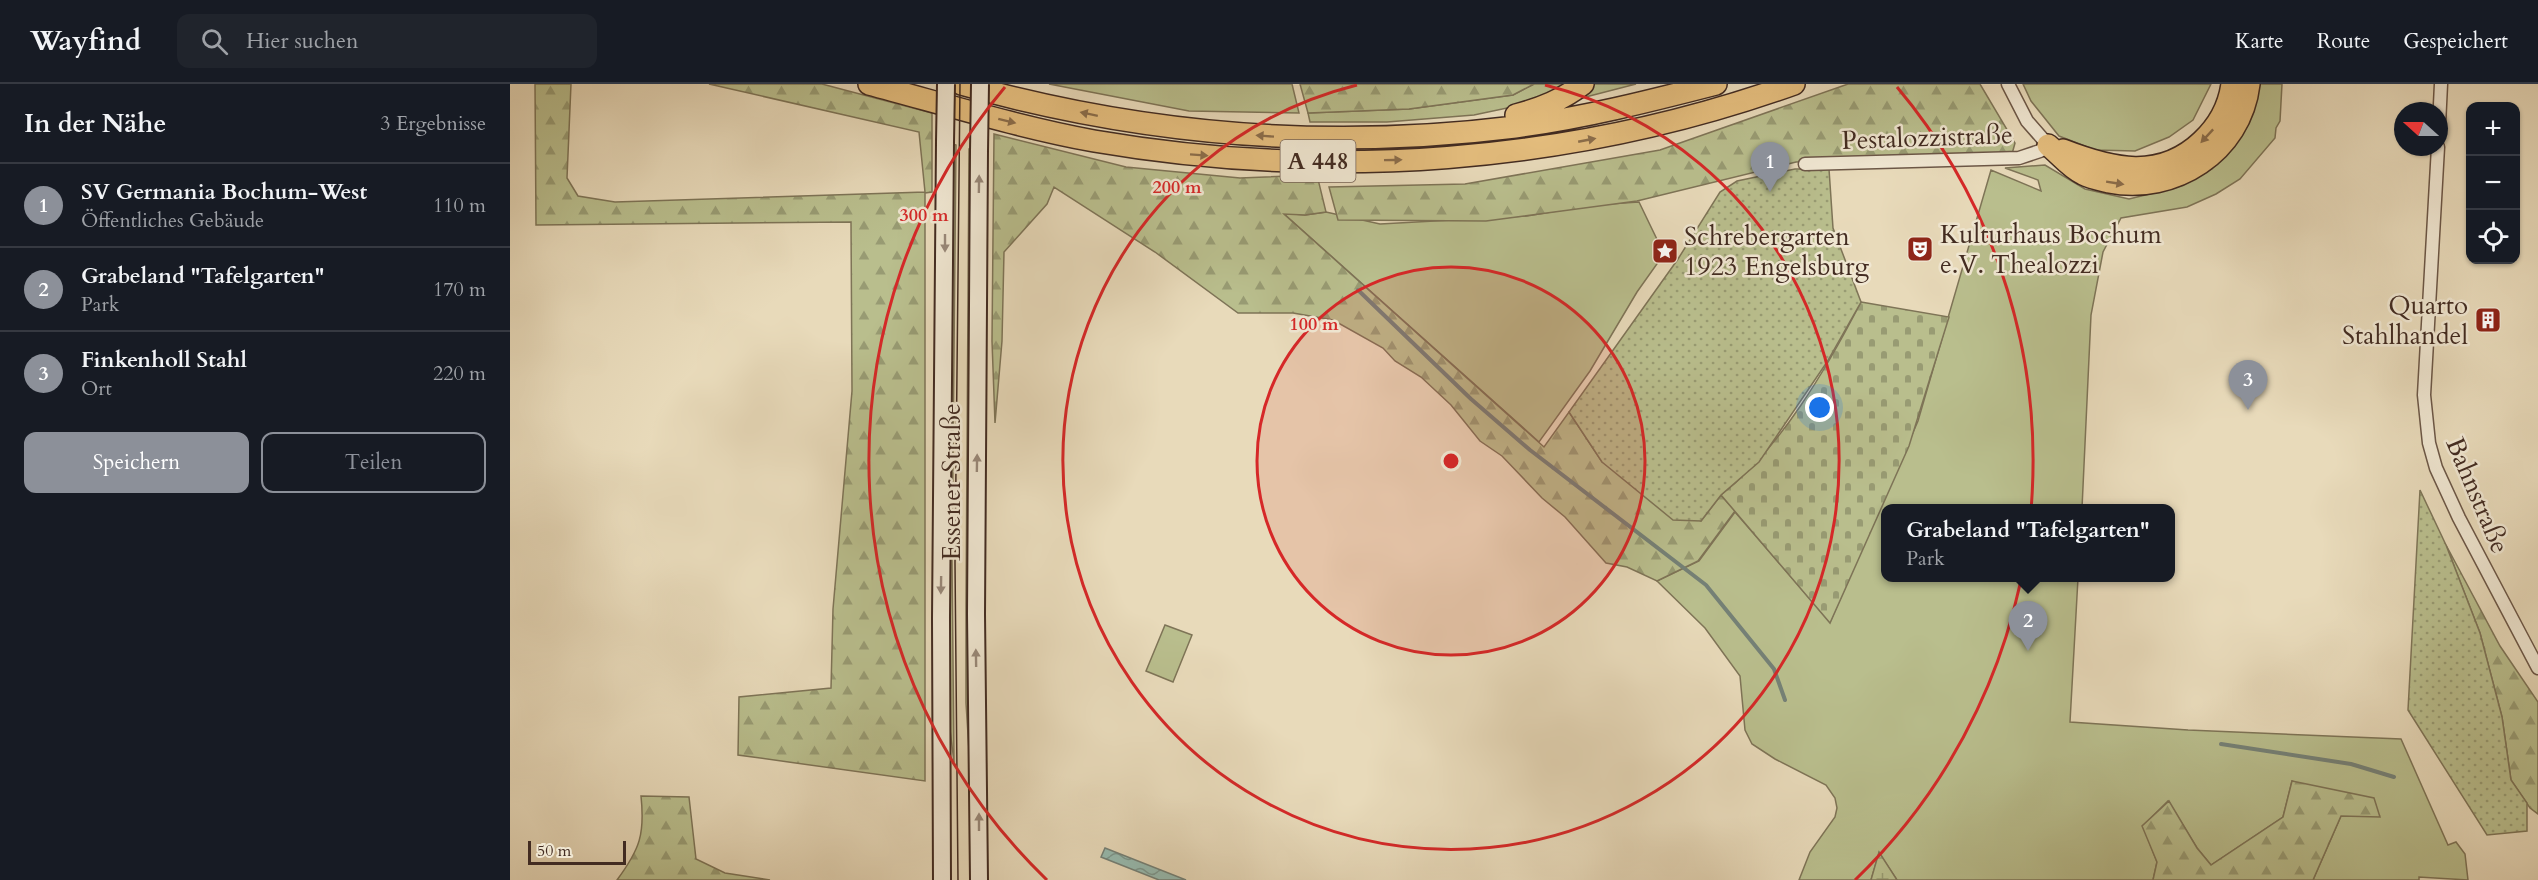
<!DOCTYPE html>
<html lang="de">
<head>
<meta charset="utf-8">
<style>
	body { margin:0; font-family:Cardo,serif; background:#20242c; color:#f1f3f6 }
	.controls { position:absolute; right:18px; top:18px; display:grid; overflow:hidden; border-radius:12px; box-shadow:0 2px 4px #0004 }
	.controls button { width:54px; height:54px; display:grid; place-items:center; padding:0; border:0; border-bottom:2px solid #363941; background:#171b24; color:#f1f3f6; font:30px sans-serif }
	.compass { position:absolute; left:1884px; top:18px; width:54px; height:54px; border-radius:50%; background:#171b24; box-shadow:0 2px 4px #0004; rotate:291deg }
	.scale { position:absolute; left:18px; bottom:15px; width:98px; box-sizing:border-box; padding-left:6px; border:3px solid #422b21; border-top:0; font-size:16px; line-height:21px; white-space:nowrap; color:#422b21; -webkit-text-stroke:4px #f0e7d2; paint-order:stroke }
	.you { position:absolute; left:1310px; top:324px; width:21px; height:21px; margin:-15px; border:4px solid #fff; border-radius:50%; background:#1a73e8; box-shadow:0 0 0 9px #1a73e833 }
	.badge { display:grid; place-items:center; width:39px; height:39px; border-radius:50%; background:#8c9099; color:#fff; font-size:20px; font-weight:700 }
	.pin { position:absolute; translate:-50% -50px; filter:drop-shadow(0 2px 3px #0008) }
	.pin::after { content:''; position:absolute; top:32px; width:21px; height:18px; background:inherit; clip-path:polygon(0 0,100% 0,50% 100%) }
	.popup { position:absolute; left:1371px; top:420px; width:294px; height:78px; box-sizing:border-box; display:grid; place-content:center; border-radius:12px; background:#171b24; filter:drop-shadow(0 2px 4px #0005); font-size:20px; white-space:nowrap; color:#9ea1a6 }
	.popup b { font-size:22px; color:#f1f3f6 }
	.popup::after { content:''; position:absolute; left:50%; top:100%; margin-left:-12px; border:12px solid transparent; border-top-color:#171b24 }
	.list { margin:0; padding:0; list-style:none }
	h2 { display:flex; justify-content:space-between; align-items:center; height:78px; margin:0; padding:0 24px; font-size:26px }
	h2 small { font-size:20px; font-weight:400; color:#9ea1a6 }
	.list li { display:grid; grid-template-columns:39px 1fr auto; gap:18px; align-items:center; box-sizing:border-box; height:84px; padding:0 24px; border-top:2px solid #363941 }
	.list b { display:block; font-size:22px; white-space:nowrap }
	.list p { margin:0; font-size:20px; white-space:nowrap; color:#9ea1a6 }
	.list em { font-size:20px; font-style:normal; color:#9ea1a6 }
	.actions { display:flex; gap:12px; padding:18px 24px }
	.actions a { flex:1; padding:14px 0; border:2px solid #8c9099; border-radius:12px; text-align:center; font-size:21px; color:#8c9099 }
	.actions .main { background:#8c9099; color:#fff }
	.icon { flex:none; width:33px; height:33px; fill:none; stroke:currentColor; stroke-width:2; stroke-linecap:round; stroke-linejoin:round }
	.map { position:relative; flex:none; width:2028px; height:796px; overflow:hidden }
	header { display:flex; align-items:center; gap:36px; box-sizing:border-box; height:84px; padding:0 30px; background:#171b24; border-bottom:2px solid #363941 }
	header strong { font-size:28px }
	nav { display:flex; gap:33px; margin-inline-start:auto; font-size:21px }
	.search { width:420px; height:54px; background:#20242c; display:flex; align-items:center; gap:15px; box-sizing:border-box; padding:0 21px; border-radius:12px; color:#9ea1a6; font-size:22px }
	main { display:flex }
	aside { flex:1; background:#171b24 }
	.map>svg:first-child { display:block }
	.green { fill:#b9be8d; stroke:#7e7457; stroke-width:1.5 }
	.forest { fill:url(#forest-firs); stroke:#7e7457; stroke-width:1.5 }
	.wetland { fill:url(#wetland-marsh); stroke:#7e7457; stroke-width:1.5 }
	.cemetery { fill:url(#cemetery-stones); stroke:#7e7457; stroke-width:1.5 }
	.park { fill:url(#park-dots); stroke:#7e7457; stroke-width:1.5 }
	.water { fill:url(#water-waves); stroke:#758177; stroke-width:1.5 }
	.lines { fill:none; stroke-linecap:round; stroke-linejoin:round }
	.stream { stroke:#758177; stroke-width:4 }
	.street-casing { stroke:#6c5747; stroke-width:15 }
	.secondary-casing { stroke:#422b21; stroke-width:20 }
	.highway-casing { stroke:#422b21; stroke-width:24 }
	.street { stroke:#f0e7d2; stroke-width:12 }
	.secondary { stroke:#f0e7d2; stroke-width:16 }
	.highway { stroke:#e4bd7d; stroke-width:21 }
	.tram { stroke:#422b21; stroke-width:1.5 }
	.secondary-bridge-casing { stroke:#422b21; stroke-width:20; stroke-linecap:butt }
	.secondary-bridge { stroke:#f0e7d2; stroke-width:16 }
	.oneway { fill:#8b6d4a }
	.oneway2 { fill:#99897a }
	.ring { fill:none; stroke:#d62828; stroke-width:3 }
	.labels { text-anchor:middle; stroke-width:5; stroke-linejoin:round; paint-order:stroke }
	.shield { fill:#f0e7d2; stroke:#766356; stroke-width:1.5 }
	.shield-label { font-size:24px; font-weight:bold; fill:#422b21 }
	.street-label { font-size:26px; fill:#422b21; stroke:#f0e7d2 }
	.poi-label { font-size:26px; fill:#422b21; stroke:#f0e7d2; text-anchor:start }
	.centre { fill:#d62828; stroke:#f0e7d2; stroke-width:3 }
	.ring-label { font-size:18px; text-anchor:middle; font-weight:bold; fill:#d62828; stroke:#f0e7d2; stroke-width:5; stroke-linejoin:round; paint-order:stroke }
</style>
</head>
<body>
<header>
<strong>Wayfind</strong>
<div class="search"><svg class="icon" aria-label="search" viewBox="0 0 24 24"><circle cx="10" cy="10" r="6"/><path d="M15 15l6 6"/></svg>Hier suchen</div>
<nav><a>Karte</a><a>Route</a><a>Gespeichert</a></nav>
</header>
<main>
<aside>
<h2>In der Nähe<small>3 Ergebnisse</small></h2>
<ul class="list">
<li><span class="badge">1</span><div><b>SV Germania Bochum-West</b><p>Öffentliches Gebäude</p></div><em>110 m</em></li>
<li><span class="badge">2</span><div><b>Grabeland &quot;Tafelgarten&quot;</b><p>Park</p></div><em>170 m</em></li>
<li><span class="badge">3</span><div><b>Finkenholl Stahl</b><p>Ort</p></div><em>220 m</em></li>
</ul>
<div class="actions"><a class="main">Speichern</a><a>Teilen</a></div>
</aside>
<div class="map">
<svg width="2028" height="796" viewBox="0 0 2028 796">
	<defs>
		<pattern id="forest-firs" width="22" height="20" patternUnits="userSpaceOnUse" patternTransform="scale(1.5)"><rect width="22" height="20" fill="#b9be8d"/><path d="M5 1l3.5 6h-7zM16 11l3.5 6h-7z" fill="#989b73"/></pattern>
		<pattern id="wetland-marsh" width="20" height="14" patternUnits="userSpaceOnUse" patternTransform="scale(1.5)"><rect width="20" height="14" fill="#b9be8d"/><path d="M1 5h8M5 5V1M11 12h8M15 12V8" fill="none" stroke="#989b73"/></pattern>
		<pattern id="cemetery-stones" width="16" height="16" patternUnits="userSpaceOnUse" patternTransform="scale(1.5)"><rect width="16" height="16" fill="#b9be8d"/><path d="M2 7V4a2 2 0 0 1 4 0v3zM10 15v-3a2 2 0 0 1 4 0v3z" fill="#989b73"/></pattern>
		<pattern id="park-dots" width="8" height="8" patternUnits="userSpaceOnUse" patternTransform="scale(1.5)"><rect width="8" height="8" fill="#b9be8d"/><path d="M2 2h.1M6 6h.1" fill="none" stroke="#989b73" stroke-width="1.8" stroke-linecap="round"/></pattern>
		<pattern id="water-waves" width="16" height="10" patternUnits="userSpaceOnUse" patternTransform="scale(1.5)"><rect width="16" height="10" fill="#97bbb0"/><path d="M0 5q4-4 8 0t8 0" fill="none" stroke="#7d988f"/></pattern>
	</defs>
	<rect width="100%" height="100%" fill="#e8daba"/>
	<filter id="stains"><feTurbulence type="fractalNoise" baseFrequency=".00333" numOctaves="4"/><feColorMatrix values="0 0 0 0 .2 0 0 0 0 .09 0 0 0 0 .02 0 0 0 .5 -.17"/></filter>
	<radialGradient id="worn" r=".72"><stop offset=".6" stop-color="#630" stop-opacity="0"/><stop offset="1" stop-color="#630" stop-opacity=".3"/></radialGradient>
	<!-- green -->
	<path class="green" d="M539 0H782L789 29 679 27Z
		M1024 0H1060L1021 19 964 31 877 38H800L798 29 899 25 1003 11Z
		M1084 0H1126L1064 16Z
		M1513 0H1701L1683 36 1659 53 1625 67 1585 66 1549 52 1521 17Z
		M1750 0H1772L1770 37 1766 44 1765 54 1730 95 1706 110 1677 123 1611 134 1593 168 1581 231 1572 424H1376V494H1568L1560 638 1678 646 1891 655 1938 761 1946 758 1955 770 1958 796 1909 793V796H1803L1831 732H1870L1782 697 1773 733 1701 781 1687 764 1658 717 1633 742 1647 778 1643 796H1387L1369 769 1361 796H1289L1300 768 1325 733 1327 724 1325 714 1316 701 1265 675 1242 660 1235 646 1230 592 1195 544 1147 497 1189 477 1225 428 1320 538 1408 337 1481 86 1531 107 1528 96 1495 84 1535 81 1575 105 1619 115 1656 106 1702 85 1738 40Z
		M443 60 446 61 442 476 444 678 438 629Z
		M459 65H462V675L459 666 456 619V521Z
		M1129 118 1154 170 1127 208 1080 287 1029 358 773 129 795 131 816 128 870 140 1017 132 1083 121Z
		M655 541 682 551 663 598 636 587Z"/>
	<!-- forest -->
	<path class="forest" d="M25 0H61L57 94 68 112 105 118 415 108 409 48 199 0H312L422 29V108L415 109V697L228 671 229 613 321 604 323 525 342 307 341 138 26 141Z
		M790 0H1024L1003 11 899 25 798 29Z
		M1338 0H1470L1505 59 1502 70 1286 78 1127 117 976 137 828 136 819 103 955 100 1150 66Z
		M484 50 616 83 730 94 807 91 816 128 795 131 774 130 1034 363 1059 328 1092 378 1191 437 1211 411 1225 427 1188 477 1147 497 1117 483 1096 479 1055 433 1032 414 992 372 970 357 941 321 911 293 885 277 873 264 823 236 783 229H728L645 168 544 103 537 120 494 168 492 257 485 339 482 257Z
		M1936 461 1990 562 2028 618V730L2020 724 2001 696 1992 633 1970 549Z
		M1782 697 1864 714 1870 733 1831 732 1803 796H1643L1647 778 1632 742 1659 717 1687 764 1701 781 1773 733Z
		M131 712 179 713 186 775 215 789 260 796H107C130 765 135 750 131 712Z"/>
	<!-- wetland -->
	<path class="wetland" d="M1369 768 1387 796H1361Z"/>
	<!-- cemetery -->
	<path class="cemetery" d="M1351 218 1439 233 1399 362 1320 539 1211 411C1270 365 1317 284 1351 218Z"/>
	<!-- park -->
	<path class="park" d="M1285 85H1319L1323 144 1351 218 1317 278 1249 378 1211 411 1191 437 1163 436 1092 378 1059 328 1168 175 1210 108 1227 97Z
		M1910 406 1936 461 1970 549 1992 633 2001 696 2017 719V747L1977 751 1898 626Z"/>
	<!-- water -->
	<path class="water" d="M595 764 676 796H649L591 773Z"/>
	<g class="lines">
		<!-- stream -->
		<path class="stream" d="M848 206 961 315 1020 366 1196 501 1264 585 1275 616
			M1711 660 1841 680 1884 693"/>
		<defs>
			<path id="street" d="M1929 41 1931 0
				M1928 63 1914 311 1919 359 1926 384 1949 434 2028 584
				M1295 80 1509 74 1530 67 1538 61 1517 37 1498 0"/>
			<path id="secondary" d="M432 796 431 534 435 58
				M469 796 466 530 469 67"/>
			<path id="highway" d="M359 0C434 20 508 43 584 57 817 97 1061 80 1284 0
				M451 0C632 51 819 66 1005 43 1073 34 1140 17 1206 0
				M1006 31C1032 24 1052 16 1073 0
				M1538 61C1549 70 1560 84 1573 90 1581 94 1591 96 1599 98 1664 111 1731 68 1739 0
				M1553 66C1602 85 1650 97 1692 57 1708 42 1719 22 1722 0"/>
		</defs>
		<!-- street casing -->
		<use href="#street" class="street-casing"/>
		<!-- secondary casing -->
		<use href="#secondary" class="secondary-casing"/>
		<!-- highway casing -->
		<use href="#highway" class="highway-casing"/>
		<!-- street -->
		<use href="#street" class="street"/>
		<!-- secondary -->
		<use href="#secondary" class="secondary"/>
		<!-- highway -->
		<use href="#highway" class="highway"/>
		<!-- tram -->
		<path class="tram" d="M448 796 445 479 450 0"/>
		<defs>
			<path id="secondary-bridge" d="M435 58 436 0
				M469 67 470 0"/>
		</defs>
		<!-- secondary-bridge casing -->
		<use href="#secondary-bridge" class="secondary-bridge-casing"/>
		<!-- secondary-bridge -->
		<use href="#secondary-bridge" class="secondary-bridge"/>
	</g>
	<!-- one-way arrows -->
	<defs><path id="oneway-solid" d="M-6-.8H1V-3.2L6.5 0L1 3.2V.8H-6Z" transform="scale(1.5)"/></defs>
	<g class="oneway">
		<use href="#oneway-solid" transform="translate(579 30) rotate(-168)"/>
		<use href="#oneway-solid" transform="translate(497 37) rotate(14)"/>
		<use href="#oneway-solid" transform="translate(755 52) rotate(-176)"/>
		<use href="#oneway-solid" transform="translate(1697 52) rotate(133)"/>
		<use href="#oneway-solid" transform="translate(1077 56) rotate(-11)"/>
		<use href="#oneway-solid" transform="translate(689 71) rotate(4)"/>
		<use href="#oneway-solid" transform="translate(883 76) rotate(-1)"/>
		<use href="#oneway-solid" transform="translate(1605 99) rotate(9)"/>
	</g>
	<g class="oneway2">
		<use href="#oneway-solid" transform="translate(469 100) rotate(-89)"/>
		<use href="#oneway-solid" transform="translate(435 159) rotate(90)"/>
		<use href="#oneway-solid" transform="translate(467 379) rotate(-89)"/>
		<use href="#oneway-solid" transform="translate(431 501) rotate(91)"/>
		<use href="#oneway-solid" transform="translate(466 574) rotate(-91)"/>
		<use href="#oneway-solid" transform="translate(469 738) rotate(-90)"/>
	</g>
	<!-- distance rings -->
	<circle cx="941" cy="377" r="194" fill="#d62828" fill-opacity=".12"/>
	<g class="ring">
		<circle cx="941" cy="377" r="194"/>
		<path d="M1035 1A388 388 0 1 1 847 1"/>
		<path d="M537 796A582 582 0 0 1 495 3M1387 3A582 582 0 0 1 1345 796"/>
	</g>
	<!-- icons -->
	<defs>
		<symbol id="theatre-square" viewBox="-11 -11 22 22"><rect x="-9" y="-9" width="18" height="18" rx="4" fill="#8f2418" stroke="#f0e7d2"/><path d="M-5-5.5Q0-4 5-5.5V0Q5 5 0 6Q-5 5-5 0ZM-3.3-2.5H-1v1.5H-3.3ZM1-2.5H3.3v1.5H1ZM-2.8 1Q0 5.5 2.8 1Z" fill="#fff"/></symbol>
		<symbol id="sight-square" viewBox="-11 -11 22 22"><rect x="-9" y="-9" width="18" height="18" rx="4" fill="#8f2418" stroke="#f0e7d2"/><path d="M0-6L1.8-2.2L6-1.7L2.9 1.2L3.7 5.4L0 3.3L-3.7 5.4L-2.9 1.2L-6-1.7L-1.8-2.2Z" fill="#fff"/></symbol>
		<symbol id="building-square" viewBox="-11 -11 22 22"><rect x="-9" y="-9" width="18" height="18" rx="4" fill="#8f2418" stroke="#f0e7d2"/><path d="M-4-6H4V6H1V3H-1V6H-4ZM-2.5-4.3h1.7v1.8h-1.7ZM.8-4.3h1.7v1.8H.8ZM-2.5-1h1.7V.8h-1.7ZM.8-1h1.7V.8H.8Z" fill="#fff"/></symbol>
	</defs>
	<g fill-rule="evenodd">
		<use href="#theatre-square" x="1395" y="150" width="30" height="30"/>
		<use href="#sight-square" x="1140" y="152" width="30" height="30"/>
		<use href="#building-square" x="1963" y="221" width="30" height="30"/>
	</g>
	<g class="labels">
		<!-- shield labels -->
		<rect class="shield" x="770.5" y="56" width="75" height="42" rx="4.5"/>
		<g class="shield-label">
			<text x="808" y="85">A 448</text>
		</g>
		<!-- street labels -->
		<g class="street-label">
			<text transform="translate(1417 53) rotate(-2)" y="9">Pestalozzistraße</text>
			<text transform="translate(441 398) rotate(-90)" y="9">Essener Straße</text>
			<text transform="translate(1968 411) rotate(67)" y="9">Bahnstraße</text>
		</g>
		<!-- poi labels -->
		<g class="poi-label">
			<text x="1430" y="159">Kulturhaus Bochum<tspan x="1430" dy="30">e.V. Thealozzi</tspan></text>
			<text x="1174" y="161">Schrebergarten<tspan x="1174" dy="30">1923 Engelsburg</tspan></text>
			<text x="1958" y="230" text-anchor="end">Quarto<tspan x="1958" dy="30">Stahlhandel</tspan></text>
		</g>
	</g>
	<circle cx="941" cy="377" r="9" class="centre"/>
	<g class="ring-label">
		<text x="667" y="109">200 m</text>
		<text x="414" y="137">300 m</text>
		<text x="804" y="246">100 m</text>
	</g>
	<rect width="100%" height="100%" filter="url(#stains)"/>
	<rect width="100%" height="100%" fill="url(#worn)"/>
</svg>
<div class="controls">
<button>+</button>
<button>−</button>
<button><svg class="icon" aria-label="locate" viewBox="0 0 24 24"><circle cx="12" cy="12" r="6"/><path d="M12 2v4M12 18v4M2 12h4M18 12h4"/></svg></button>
</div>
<svg class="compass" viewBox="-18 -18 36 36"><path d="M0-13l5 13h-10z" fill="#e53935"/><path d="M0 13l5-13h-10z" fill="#9ea1a6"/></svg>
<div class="scale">50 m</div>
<div class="you"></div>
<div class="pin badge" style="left:1260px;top:108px">1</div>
<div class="pin badge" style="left:1518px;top:567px">2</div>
<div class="popup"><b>Grabeland &quot;Tafelgarten&quot;</b>Park</div>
<div class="pin badge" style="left:1738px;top:326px">3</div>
</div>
</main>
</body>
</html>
